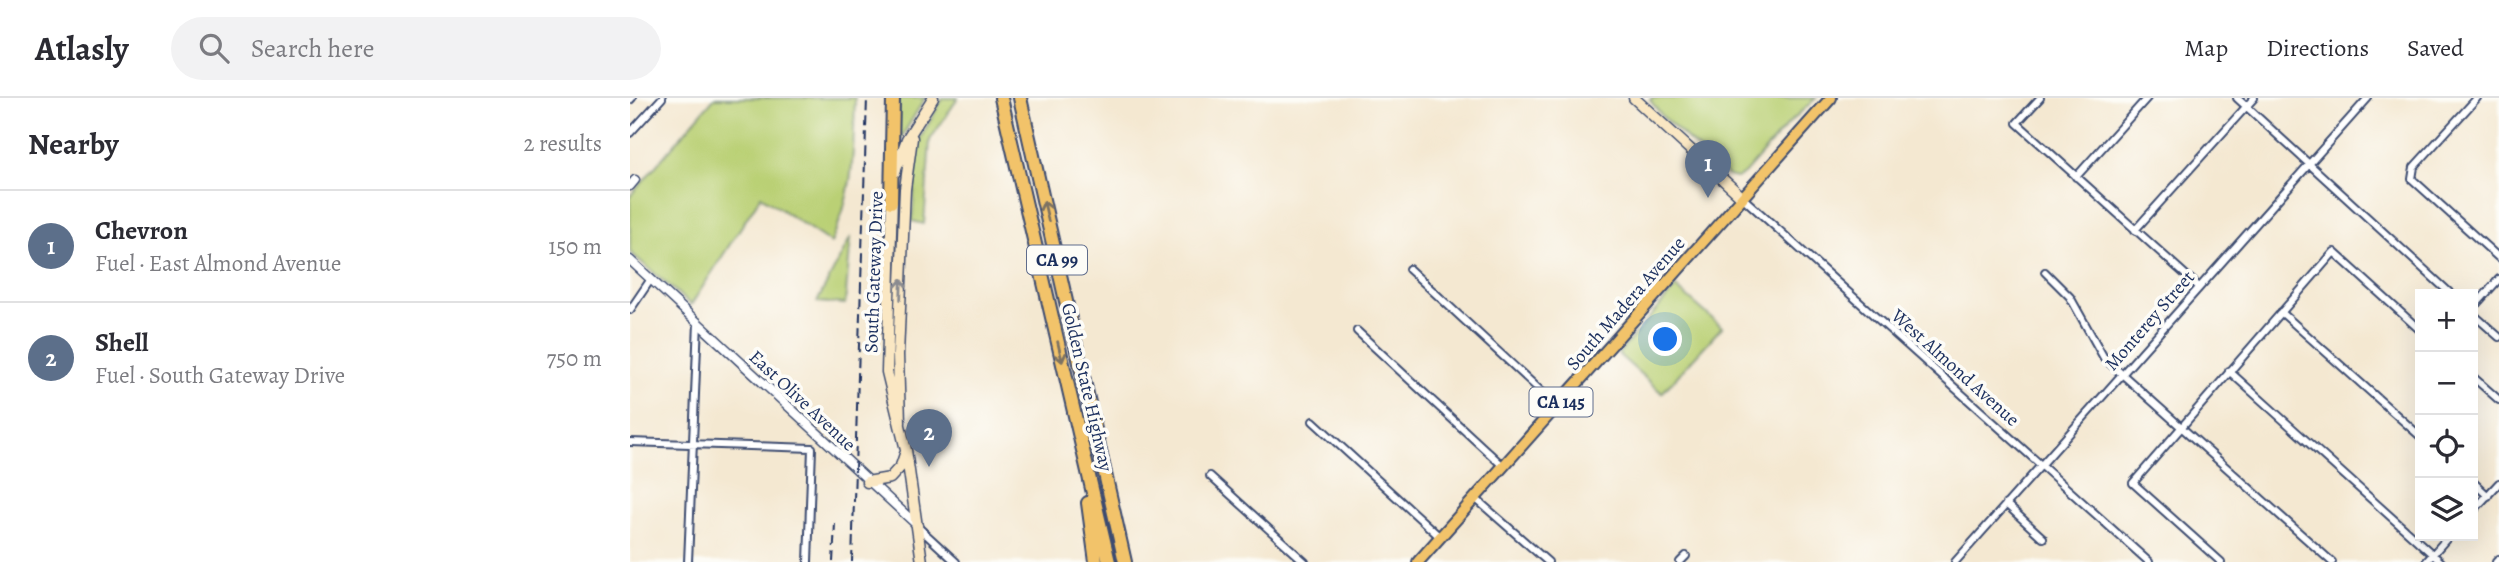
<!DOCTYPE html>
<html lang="en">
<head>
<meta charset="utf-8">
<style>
	body { margin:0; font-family:Alegreya,serif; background:#f2f2f3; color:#2b2b33 }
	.controls { position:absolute; right:21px; bottom:21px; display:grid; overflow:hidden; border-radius:0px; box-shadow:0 7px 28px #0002 }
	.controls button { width:63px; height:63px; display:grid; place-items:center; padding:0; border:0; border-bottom:2px solid #e1e1e2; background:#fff; color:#2b2b33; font:35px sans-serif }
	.you { position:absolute; left:1036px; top:242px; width:24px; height:24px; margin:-18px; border:5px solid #fff; border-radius:50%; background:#1a73e8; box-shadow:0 0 0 10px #1a73e833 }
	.badge { display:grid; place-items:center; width:46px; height:46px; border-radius:50%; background:#7c3aed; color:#fff; font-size:23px; font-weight:700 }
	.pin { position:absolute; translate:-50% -58px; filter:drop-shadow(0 2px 4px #0008) }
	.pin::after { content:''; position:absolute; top:37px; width:24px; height:21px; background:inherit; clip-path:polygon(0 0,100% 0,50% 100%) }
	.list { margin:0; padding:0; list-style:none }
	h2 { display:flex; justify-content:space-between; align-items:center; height:91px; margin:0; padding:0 28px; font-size:30px }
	h2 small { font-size:23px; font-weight:400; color:#7c7c81 }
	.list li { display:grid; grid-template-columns:46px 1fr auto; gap:21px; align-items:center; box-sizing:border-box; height:112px; padding:0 28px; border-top:2px solid #e1e1e2 }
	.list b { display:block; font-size:26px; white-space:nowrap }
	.list p { margin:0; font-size:23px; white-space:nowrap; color:#7c7c81 }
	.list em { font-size:23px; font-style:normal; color:#7c7c81 }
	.icon { flex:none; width:38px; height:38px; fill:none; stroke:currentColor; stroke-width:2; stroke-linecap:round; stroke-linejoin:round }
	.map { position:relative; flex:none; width:1869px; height:464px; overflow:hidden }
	header { display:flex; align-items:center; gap:42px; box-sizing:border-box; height:98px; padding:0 35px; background:#fff; border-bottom:2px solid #e1e1e2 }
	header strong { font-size:33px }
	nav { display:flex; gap:38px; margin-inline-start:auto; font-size:24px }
	.search { width:490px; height:63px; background:#f2f2f3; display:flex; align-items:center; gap:18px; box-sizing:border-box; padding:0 24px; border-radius:38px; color:#7c7c81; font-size:26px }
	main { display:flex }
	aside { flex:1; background:#fff }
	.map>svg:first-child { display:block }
	.green { fill:#bad074; stroke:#6a8069; stroke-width:2 }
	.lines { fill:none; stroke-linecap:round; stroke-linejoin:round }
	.minor-casing { stroke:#3c4b6f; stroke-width:10 }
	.tertiary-casing { stroke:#3c4b6f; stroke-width:11 }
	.secondary-casing { stroke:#3c4b6f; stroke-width:13 }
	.primary-casing { stroke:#3c4b6f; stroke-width:14 }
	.motorway-casing { stroke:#3c4b6f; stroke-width:16 }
	.minor { stroke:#fff; stroke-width:6 }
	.tertiary { stroke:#fff; stroke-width:8 }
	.secondary { stroke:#fae7c3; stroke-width:10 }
	.primary { stroke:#f2c36a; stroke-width:10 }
	.motorway { stroke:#f2c36a; stroke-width:12 }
	.rail { stroke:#1b2f5e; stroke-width:2; stroke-dasharray:10 5; stroke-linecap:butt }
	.oneway { stroke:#7c7263 }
	.oneway2 { stroke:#8a8b90 }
	.labels { text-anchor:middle; stroke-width:7; stroke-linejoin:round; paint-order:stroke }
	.shield { fill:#fdfcf7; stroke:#5f6c8c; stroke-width:2 }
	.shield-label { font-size:18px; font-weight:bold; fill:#1b2f5e }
	.street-label { font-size:19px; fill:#1b2f5e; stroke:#fdfcf7 }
</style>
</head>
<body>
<header>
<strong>Atlasly</strong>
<div class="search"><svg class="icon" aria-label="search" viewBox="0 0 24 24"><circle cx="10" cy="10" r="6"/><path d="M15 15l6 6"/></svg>Search here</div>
<nav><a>Map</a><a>Directions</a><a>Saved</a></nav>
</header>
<main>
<aside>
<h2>Nearby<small>2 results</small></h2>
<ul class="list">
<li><span class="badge" style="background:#5c6f8a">1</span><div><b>Chevron</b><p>Fuel · East Almond Avenue</p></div><em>150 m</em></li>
<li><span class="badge" style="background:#5c6f8a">2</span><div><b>Shell</b><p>Fuel · South Gateway Drive</p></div><em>750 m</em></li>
</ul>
</aside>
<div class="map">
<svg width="1869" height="464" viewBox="0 0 1869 464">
	<rect width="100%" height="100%" fill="#fdfcf7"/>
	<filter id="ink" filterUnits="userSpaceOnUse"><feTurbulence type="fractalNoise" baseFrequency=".0143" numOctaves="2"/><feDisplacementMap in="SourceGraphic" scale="14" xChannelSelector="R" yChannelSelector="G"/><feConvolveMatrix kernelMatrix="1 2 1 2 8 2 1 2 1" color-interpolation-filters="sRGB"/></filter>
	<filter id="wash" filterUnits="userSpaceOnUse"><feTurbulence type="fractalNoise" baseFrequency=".00686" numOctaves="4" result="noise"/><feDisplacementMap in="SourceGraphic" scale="28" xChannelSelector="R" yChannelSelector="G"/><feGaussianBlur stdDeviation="1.57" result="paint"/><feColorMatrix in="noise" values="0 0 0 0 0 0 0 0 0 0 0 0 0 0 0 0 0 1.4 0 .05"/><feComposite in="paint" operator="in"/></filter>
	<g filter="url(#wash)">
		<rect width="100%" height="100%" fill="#f4e8d1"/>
		<!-- green -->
		<path class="green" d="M84 0H225C223 58 225 91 201 145L131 98 61 207 0 154V98Z
			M269 0H295L271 40H267Z
			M313 0H328L300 42 294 126 282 123 288 44Z
			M1022 0H1186L1160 24 1114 76 1107 80 1098 78 1033 19 1020 2Z
			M221 139 215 206 187 204Z
			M1046 189 1092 229 1032 295 988 256Z"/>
	</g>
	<g filter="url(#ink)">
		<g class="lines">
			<defs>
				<path id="minor" d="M1410 0 1387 25 1568 188
					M1607 0 1821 196
					M1847 0 1784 69 1782 81 1869 160
					M0 2 2 0
					M0 35 32 0
					M1446 79 1517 0
					M1112 99 1519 464
					M1505 132 1624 0
					M779 171 927 308
					M1415 174 1440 199 1474 260 1702 464
					M1843 210 1869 181
					M0 212 21 181
					M1651 214 1790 338
					M1843 216 1869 239
					M727 233 873 368
					M1599 273 1811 464
					M1843 279 1869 302
					M683 323 810 439
					M0 344 182 350
					M580 378 675 464
					M1843 384 1858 398
					M845 400 918 464
					M1376 406 1413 440
					M1843 413 1869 385
					M288 429 326 464
					M58 464 68 224
					M178 464 182 350
					M1050 464 1056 458
					M1325 464 1738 0
					M1591 464 1503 385 1704 154 1790 232
					M1796 464 1819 438
					M1866 464 1869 461"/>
				<path id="tertiary" d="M0 88 5 82
					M0 162 288 428"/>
				<path id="secondary" d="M1004 0 1112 99
					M265 74 277 41 303 0
					M262 99 257 274 276 352 292 464
					M270 325 268 257 275 91 282 40
					M237 384 260 380 271 368 275 356"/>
				<path id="primary" d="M788 464 1201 0"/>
				<path id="motorway" d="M371 0 479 464
					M390 0 495 464
					M261 104 263 0
					M458 405 466 464"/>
			</defs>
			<!-- minor casing -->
			<use href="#minor" class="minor-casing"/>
			<!-- tertiary casing -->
			<use href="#tertiary" class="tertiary-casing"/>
			<!-- secondary casing -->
			<use href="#secondary" class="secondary-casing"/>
			<!-- primary casing -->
			<use href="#primary" class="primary-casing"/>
			<!-- motorway casing -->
			<use href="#motorway" class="motorway-casing"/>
			<!-- minor -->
			<use href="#minor" class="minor"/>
			<!-- tertiary -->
			<use href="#tertiary" class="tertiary"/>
			<!-- secondary -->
			<use href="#secondary" class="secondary"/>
			<!-- primary -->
			<use href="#primary" class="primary"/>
			<!-- motorway -->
			<use href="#motorway" class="motorway"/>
			<!-- rail -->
			<path class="rail" d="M203 464 205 425
				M222 464 237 0"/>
		</g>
		<!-- one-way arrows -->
		<defs><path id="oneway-shaft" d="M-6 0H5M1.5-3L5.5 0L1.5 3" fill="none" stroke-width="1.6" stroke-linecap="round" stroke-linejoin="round" transform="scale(1.75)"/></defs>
		<g class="oneway">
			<use href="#oneway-shaft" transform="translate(416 113) rotate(-103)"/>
			<use href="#oneway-shaft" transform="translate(430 254) rotate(77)"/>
		</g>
		<use class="oneway2" href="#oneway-shaft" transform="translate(271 191) rotate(-88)"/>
	</g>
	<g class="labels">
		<!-- shield labels -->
		<g class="shield">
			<rect x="397" y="147.5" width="60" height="29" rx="5"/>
			<rect x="899.5" y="289.5" width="63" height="29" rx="5"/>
		</g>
		<g class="shield-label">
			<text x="427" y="168">CA 99</text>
			<text x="931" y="310">CA 145</text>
		</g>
		<!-- street labels -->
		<g class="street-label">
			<text transform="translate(243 174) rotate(-88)" y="7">South Gateway Drive</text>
			<text transform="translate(995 205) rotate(-49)" y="7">South Madera Avenue</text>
			<text transform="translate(1519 222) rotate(-49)" y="7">Monterey Street</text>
			<text transform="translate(1326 269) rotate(42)" y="7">West Almond Avenue</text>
			<text transform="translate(458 289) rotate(77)" y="7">Golden State Highway</text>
			<text transform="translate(173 302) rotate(43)" y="7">East Olive Avenue</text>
		</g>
	</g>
</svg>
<div class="controls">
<button>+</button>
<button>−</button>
<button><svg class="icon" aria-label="locate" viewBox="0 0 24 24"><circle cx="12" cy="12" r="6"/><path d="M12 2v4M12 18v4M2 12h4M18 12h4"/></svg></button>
<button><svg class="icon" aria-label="layers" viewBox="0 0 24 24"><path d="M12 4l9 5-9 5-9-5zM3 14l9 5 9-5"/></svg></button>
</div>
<div class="you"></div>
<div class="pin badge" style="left:1078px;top:100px;background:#5c6f8a">1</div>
<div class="pin badge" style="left:299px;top:369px;background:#5c6f8a">2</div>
</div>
</main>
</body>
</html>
